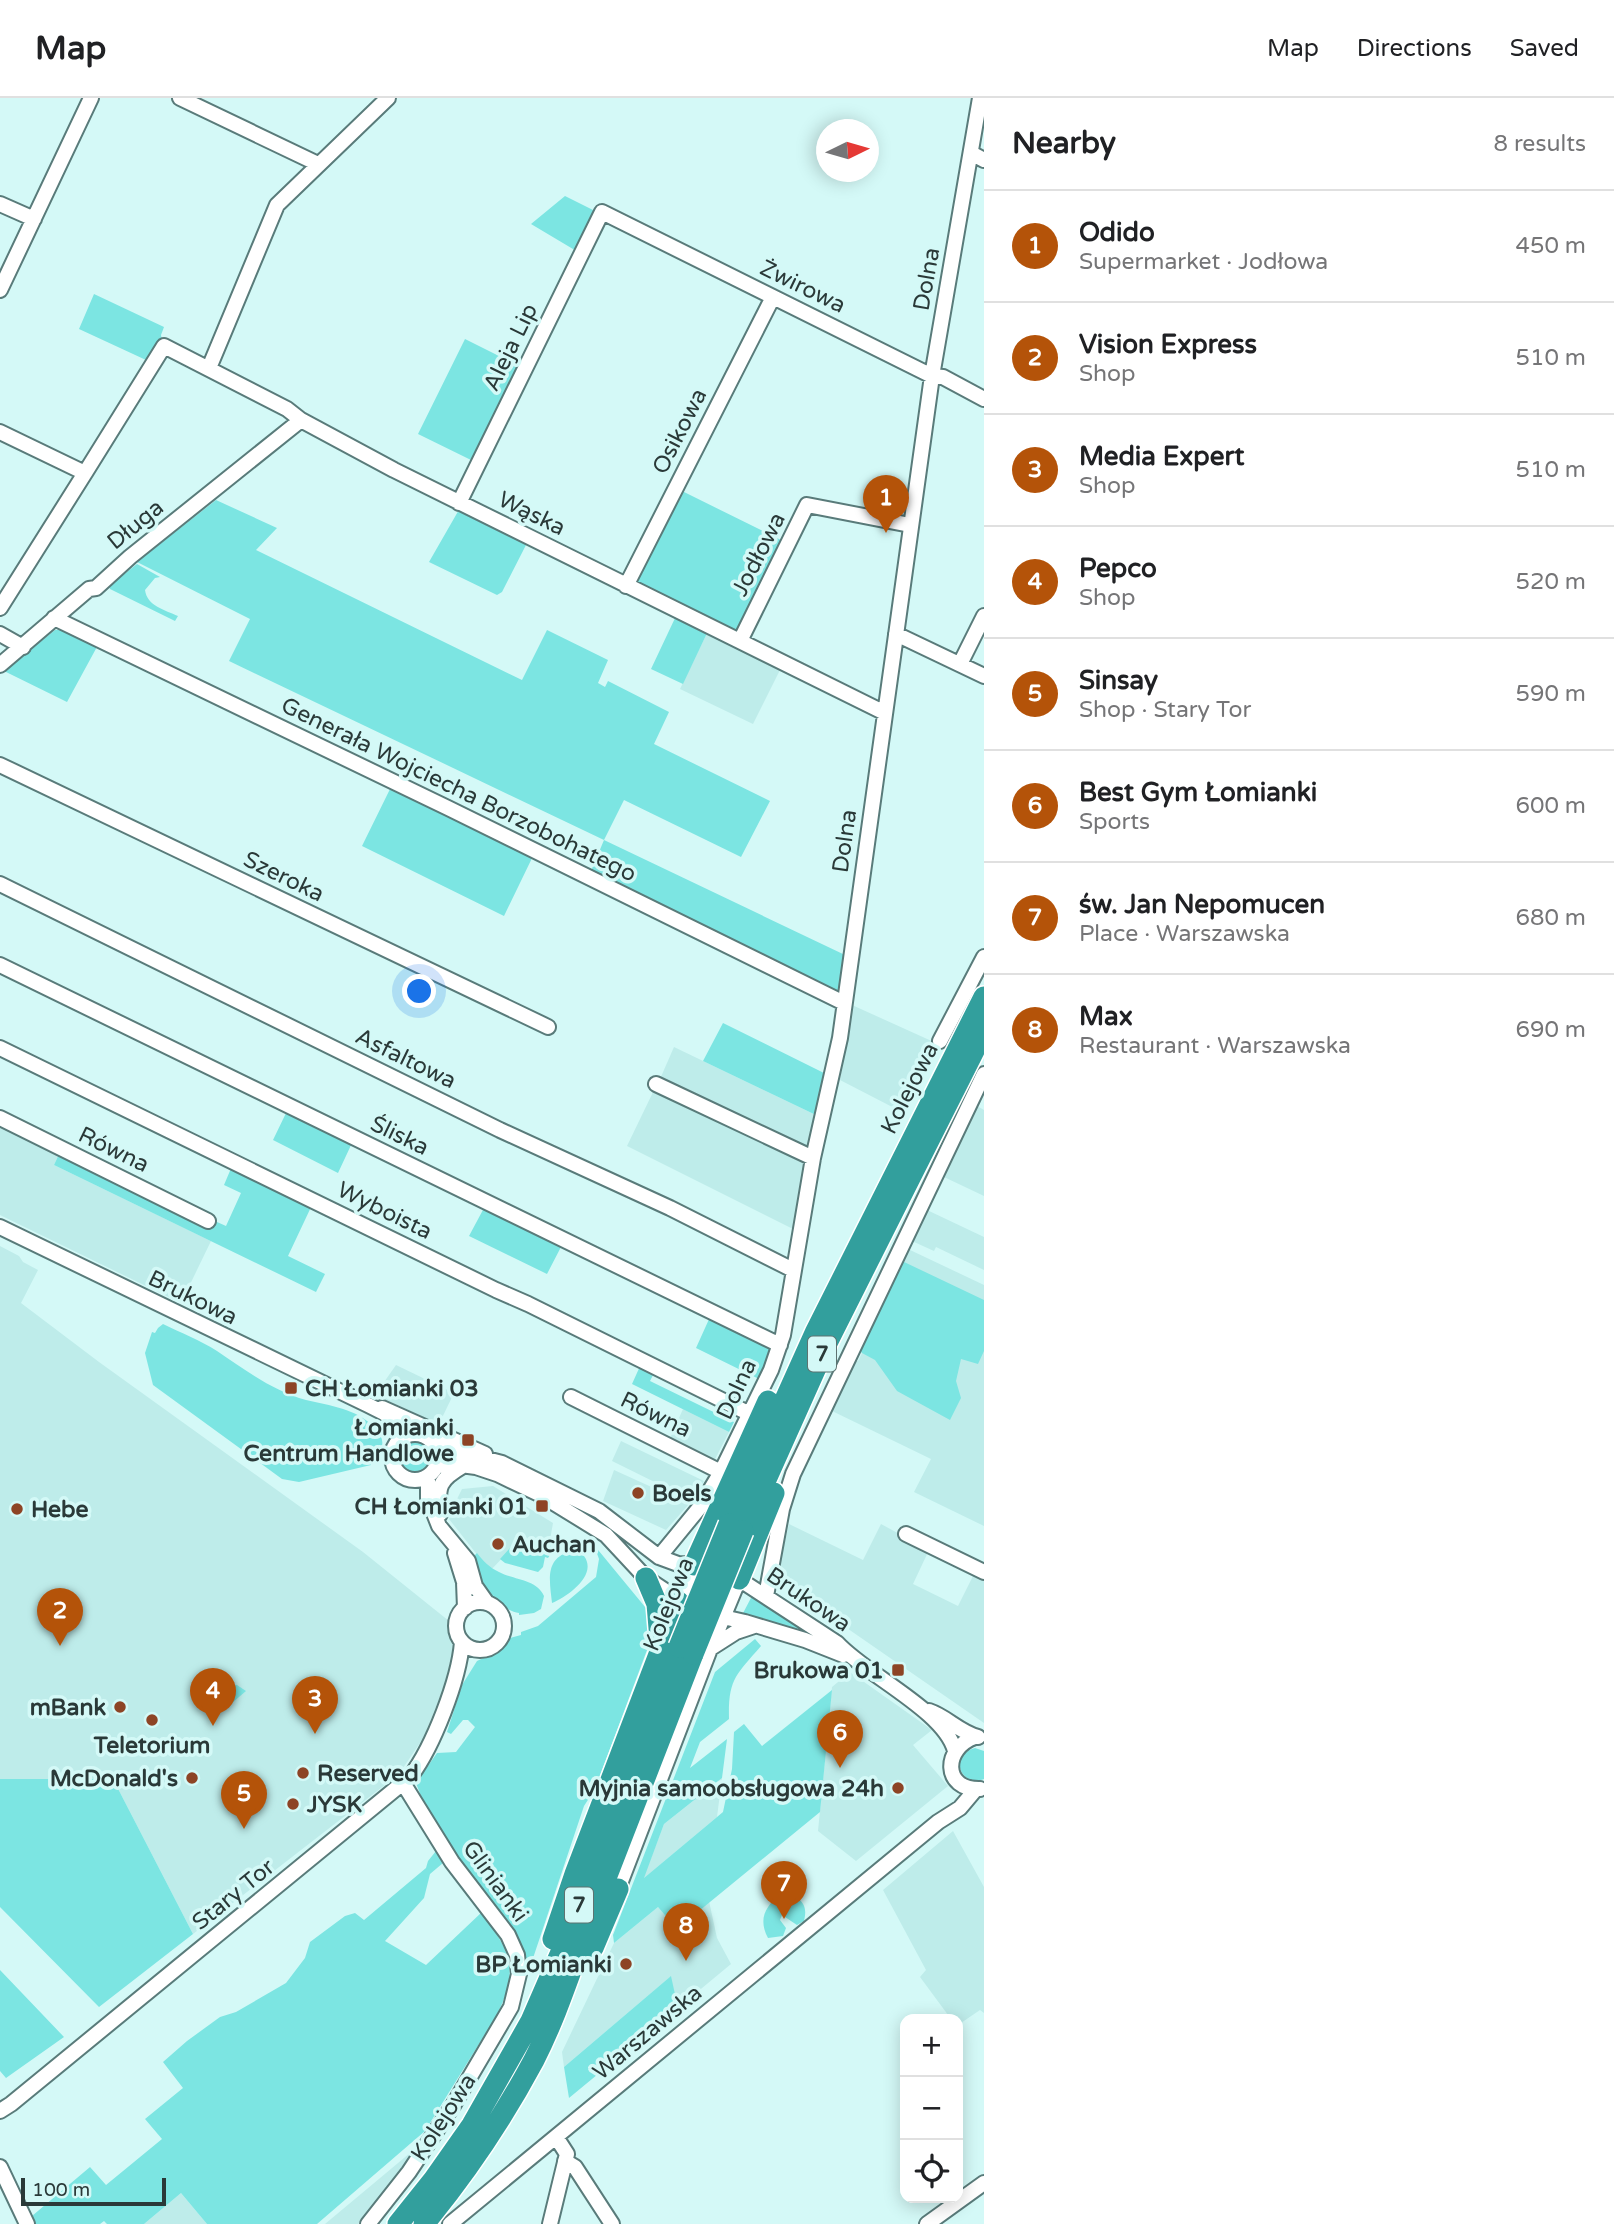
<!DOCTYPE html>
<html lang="en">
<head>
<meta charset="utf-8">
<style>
	body { margin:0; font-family:"Varela Round",sans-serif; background:#f6f6f6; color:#202124 }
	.controls { position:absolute; right:21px; bottom:21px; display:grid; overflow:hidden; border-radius:14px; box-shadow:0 4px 18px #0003 }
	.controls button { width:63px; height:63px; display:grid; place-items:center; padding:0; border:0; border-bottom:2px solid #e0e0e0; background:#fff; color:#202124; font:35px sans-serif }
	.compass { position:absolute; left:816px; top:21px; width:63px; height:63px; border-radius:50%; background:#fff; box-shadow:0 4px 18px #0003; rotate:85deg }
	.scale { position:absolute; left:21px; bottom:18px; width:145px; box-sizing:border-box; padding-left:7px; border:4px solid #2a3938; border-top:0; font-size:19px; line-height:24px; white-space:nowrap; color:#2a3938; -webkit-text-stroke:5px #d4f9f7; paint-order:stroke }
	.you { position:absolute; left:420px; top:894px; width:24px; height:24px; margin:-18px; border:5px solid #fff; border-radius:50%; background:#1a73e8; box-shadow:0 0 0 10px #1a73e833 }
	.badge { display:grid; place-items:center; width:46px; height:46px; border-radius:50%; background:#b45309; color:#fff; font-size:23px; font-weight:700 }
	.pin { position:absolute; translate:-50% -58px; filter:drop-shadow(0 2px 4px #0008) }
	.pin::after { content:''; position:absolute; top:37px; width:24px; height:21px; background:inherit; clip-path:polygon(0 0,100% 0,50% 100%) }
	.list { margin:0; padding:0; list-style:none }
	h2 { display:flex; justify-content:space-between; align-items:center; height:91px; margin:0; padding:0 28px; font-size:30px }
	h2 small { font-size:23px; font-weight:400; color:#757577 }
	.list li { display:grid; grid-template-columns:46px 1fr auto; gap:21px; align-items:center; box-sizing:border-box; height:112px; padding:0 28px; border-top:2px solid #e0e0e0 }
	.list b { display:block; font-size:26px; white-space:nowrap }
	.list p { margin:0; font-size:23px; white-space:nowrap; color:#757577 }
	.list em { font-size:23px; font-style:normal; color:#757577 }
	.icon { flex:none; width:38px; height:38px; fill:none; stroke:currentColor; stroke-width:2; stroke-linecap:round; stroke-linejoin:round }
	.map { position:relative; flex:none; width:984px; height:2126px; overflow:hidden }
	header { display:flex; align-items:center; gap:42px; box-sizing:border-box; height:98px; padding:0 35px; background:#fff; border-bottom:2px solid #e0e0e0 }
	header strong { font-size:33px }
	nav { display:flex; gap:38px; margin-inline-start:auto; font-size:24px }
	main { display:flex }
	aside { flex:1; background:#fff }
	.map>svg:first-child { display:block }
	.built { fill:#beecea }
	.green { fill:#7ce5e2 }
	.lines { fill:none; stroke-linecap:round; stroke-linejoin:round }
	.minor-casing { stroke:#597b7a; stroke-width:18 }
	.highway-casing { stroke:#fff; stroke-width:24 }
	.minor { stroke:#fff; stroke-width:14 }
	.highway { stroke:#329f9d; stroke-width:21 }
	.highway-bridge-casing { stroke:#fff; stroke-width:24; stroke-linecap:butt }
	.highway-bridge { stroke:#329f9d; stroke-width:21 }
	.poi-dot { fill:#8d4425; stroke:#d4f9f7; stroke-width:2.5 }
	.labels { text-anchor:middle; stroke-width:7; stroke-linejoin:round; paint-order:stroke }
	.shield { fill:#d4f9f7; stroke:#5d7371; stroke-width:2 }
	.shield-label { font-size:21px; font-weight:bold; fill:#2a3938 }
	.street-label { font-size:23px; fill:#2a3938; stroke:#d4f9f7 }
	.poi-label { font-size:23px; font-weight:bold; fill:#2a3938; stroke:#d4f9f7; text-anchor:end }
</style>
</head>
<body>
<header>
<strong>Map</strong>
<nav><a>Map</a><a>Directions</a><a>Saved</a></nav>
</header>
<main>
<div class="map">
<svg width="984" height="2126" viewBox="0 0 984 2126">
	<rect width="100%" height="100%" fill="#d4f9f7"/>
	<!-- built -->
	<path class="built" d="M708 533 781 570 753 626 680 591Z
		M852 907 936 945 902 1014 840 982Z
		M674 949 818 1018 811 1050 805 1052 660 981Z
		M655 990 802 1059 807 1070 795 1132 627 1048Z
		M977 1008 984 1012V1098L944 1079Z
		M0 1025 60 1054 54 1067 211 1143 181 1205 0 1117Z
		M927 1112 984 1139V1172L936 1149 934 1153 912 1143Z
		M0 1148 19 1158 23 1164 38 1172 21 1205 99 1264 363 1454 449 1523 458 1553 424 1639 399 1676 193 1836 113 1681H0Z
		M908 1151 984 1187V1428L914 1394 931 1361 830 1312 853 1263H858L862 1255 859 1250Z
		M396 1267 454 1295 439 1326 375 1297Z
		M683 1311 729 1334 712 1367 668 1345Z
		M621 1343 704 1383 693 1403 612 1363Z
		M614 1372 689 1406 666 1432 603 1403Z
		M493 1388 553 1425 550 1442 508 1454 490 1473 449 1421 454 1413 456 1403 462 1391Z
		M789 1426 863 1462 881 1426 929 1452 913 1486 958 1508 975 1474 984 1478V1625L802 1499 778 1473Z
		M850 1574 932 1632 913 1647 948 1688 856 1763 818 1733 832 1589Z
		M722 1680 717 1719 643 1781 664 1726Z
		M953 1733 984 1789V1915L980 1912 958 1927V1921H951L920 1879 926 1872 883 1792Z
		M709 1803 717 1840 731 1866 678 1910 670 1879 564 1969 562 1954 614 1845 658 1809 677 1830Z
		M422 2045 358 2126H325Z
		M181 2095 207 2126H144Z"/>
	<!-- green -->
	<path class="green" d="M565 98 597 114 578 154 531 126Z
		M94 196 164 229 161 237 162 243 152 259 146 262 79 231Z
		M465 241 519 268 471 362 418 336Z
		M680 392 783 443 738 535 635 484Z
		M216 402 277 430 256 452 522 582 547 532 608 562 598 585 605 589 608 583 669 614 654 646 770 703 741 759 624 702 604 742 845 857 838 899 591 773 604 742 229 563 250 521 137 464Z
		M460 410 527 445 502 494 497 497 429 464Z
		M137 466 160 479 155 480 145 492C147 508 165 512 178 518L175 523 110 491 109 488Z
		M676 518 708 533 683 586 651 571Z
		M55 532H64L98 547 67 604 4 573Z
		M392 687 534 756 504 818 362 748Z
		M723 925 828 977 818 1018 703 963Z
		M287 1013 352 1045 338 1075 273 1042Z
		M60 1054 226 1128 241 1095 224 1087 232 1068 312 1107 288 1158 325 1176 316 1194 54 1067Z
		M484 1110 562 1147 547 1176 469 1138Z
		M902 1163 984 1202V1253L978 1266 961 1261 956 1283 961 1300 950 1322 897 1293 875 1262 862 1255 859 1251Z
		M710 1219 772 1248 759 1281 696 1250Z
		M163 1226C181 1235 200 1242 217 1253 244 1271 273 1293 306 1302 330 1308 356 1310 375 1330 387 1343 382 1350 376 1362L371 1364V1367L299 1384 282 1381 153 1287 145 1255 152 1234 155 1235 158 1230Z
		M641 1266 655 1273 650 1283 734 1324 729 1334 632 1286Z
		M398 1360a17 17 0 1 1 34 0a17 17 0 1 1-34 0Z
		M556 1441 564 1444 558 1448 557 1445H554V1451L548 1460 545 1459 543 1469 538 1474 505 1465 500 1461 511 1449Z
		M594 1447 650 1515 653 1536 595 1691 584 1708 522 1893V1862L419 1703 422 1701 416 1685 437 1655 456 1654 475 1629 468 1622H463L451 1636 447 1634 462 1587 477 1563 498 1553 510 1540 521 1537V1534L538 1528 596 1479 599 1461Z
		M569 1454 584 1458C598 1477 568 1498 552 1505 550 1485 544 1461 569 1454Z
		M477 1455C483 1463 490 1470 499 1474 514 1482 537 1481 544 1498L541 1511 534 1515 519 1517V1515C506 1513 488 1499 482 1487 477 1478 477 1467 474 1458Z
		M752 1498 824 1544 741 1519Z
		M755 1541 761 1548C736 1577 728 1581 729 1621L700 1644 690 1670 727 1641 722 1680 664 1726 644 1780 723 1714 732 1671 734 1634 744 1626 762 1648 832 1592 820 1714 677 1831 658 1809 614 1845 613 1837 715 1574Z
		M202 1584 237 1587 246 1593 225 1611 196 1598V1593Z
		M975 1650 984 1653V1681C959 1690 949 1656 975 1650Z
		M0 1681H113L193 1836 99 1909 0 1809Z
		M436 1753 443 1765 430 1776 424 1800 385 1843 426 1867 482 1814C510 1855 520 1869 497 1917L425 2033 317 2126H207L181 2095 144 2126H107L104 2123 100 2126H32V2118L90 2069 106 2087 162 2041 145 2021 183 1990 163 1964 187 1943 220 1919 236 1914 286 1885 305 1860 310 1844 345 1818 355 1815 364 1822 426 1770 428 1763Z
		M781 1795C798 1799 809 1803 804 1823L797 1827 782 1817 780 1822 786 1830 783 1838 768 1840C758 1821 765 1809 781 1795Z
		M0 1872 64 1939 6 1980 0 1973Z
		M671 1878 678 1910 569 2000 564 1969Z"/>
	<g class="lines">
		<defs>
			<path id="minor" d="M180 0 318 66
				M971 55 984 62
				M0 106 34 121
				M0 192 91 0
				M209 270 277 107 388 0
				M0 334 85 375 164 248 287 311 301 322 394 372 885 615
				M459 405 602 114 932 278 943 279 984 301
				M626 488 773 199
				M0 510 85 375
				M54 520 448 710 844 905
				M0 536 23 549
				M896 536 984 578
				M740 543 807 407 910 427
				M960 566 984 518
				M0 567 89 491 96 490 130 459 301 322
				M0 667 548 929
				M0 786 500 1032 670 1110 793 1172
				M0 867 780 1247
				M940 943 984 859
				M0 950 496 1192 528 1206 750 1316
				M656 986 813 1060
				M0 1020 208 1123
				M0 1129 368 1307 384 1315 411 1336
				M571 1299 721 1374
				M382 1310 485 1356
				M392 1359a23 23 0 1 1 46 0a23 23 0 1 1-46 0Z
				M436 1348 502 1365 599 1413 659 1459 678 1466 702 1467
				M437 1368 453 1366 476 1369 497 1376 541 1397 606 1437 646 1480 688 1508 714 1517 745 1524 805 1542 843 1557
				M428 1379V1400L439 1428 468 1463 475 1488 487 1505
				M440 1416C437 1388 439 1382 463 1368
				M906 1436 984 1474
				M455 1455 464 1484 465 1510
				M659 1459 700 1409 721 1374 771 1272 783 1237 813 1060 840 940 932 278 980 0
				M731 1476 837 1545C866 1577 945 1613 955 1653
				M766 1498 782 1411 793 1376 984 976
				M679 1504 694 1467
				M456 1528a24 24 0 1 1 48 0a24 24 0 1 1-48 0Z
				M711 1550 736 1534 754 1528
				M929 1613C947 1619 959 1634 978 1639
				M975 1639C943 1650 942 1692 980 1691
				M618 1791 710 1551 739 1481
				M0 2013 11 2006 410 1679C433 1649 459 1582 462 1544
				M565 2063 575 2069 612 2126
				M0 2069 27 2126
				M368 2126 409 2074 454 2006 511 1909 519 1876 517 1857 508 1837 452 1764 403 1685
				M450 2126 938 1724 960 1710 976 1691
				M550 2126 567 2056 556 2039
				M927 2126 984 2085"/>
			<path id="highway" d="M729 1426 815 1235 984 899
				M743 1433 828 1243 984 933
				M694 1467 768 1303
				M646 1480 657 1506 660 1542
				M739 1481 774 1395
				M553 1841 575 1776 679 1504
				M593 1850 618 1791
				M398 2126 434 2081 472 2027 531 1923 565 1845 679 1549
				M424 2126C466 2075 503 2020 534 1962 556 1919 570 1874 587 1829 623 1738 657 1647 693 1556"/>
		</defs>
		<!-- minor casing -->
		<use href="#minor" class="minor-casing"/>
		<!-- highway casing -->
		<use href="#highway" class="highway-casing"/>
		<!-- minor -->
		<use href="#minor" class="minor"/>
		<!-- highway -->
		<use href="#highway" class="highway"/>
		<defs>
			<path id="highway-bridge" d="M679 1549 729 1426
				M693 1556 743 1433"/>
		</defs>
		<!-- highway-bridge casing -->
		<use href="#highway-bridge" class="highway-bridge-casing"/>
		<!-- highway-bridge -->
		<use href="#highway-bridge" class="highway-bridge"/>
	</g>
	<!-- markers -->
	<g class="poi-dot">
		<rect x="284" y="1283" width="14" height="14" rx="3.5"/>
		<rect x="461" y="1335" width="14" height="14" rx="3.5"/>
		<circle cx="638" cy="1395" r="7"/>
		<rect x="535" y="1401" width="14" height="14" rx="3.5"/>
		<circle cx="17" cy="1411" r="7"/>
		<circle cx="498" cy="1446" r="7"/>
		<rect x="891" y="1565" width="14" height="14" rx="3.5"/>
		<circle cx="120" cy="1609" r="7"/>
		<circle cx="152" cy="1622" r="7"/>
		<circle cx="303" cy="1675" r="7"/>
		<circle cx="192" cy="1680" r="7"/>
		<circle cx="898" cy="1690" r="7"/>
		<circle cx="293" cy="1706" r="7"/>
		<circle cx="626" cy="1866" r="7"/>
	</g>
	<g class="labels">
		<!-- shield labels -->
		<g class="shield">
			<rect x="808" y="1238.5" width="28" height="35" rx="5"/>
			<rect x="565" y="1789.5" width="28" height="35" rx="5"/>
		</g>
		<g class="shield-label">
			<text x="822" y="1263">7</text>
			<text x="579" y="1814">7</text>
		</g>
		<!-- street labels -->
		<g class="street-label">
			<text transform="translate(926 181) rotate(-80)" y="8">Dolna</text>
			<text transform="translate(803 188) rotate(26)" y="8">Żwirowa</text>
			<text transform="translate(510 249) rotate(-64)" y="8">Aleja Lip</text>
			<text transform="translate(679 333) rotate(-63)" y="8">Osikowa</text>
			<text transform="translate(532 415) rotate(26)" y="8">Wąska</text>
			<text transform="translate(135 426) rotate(-39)" y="8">Długa</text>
			<text transform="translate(758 456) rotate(-63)" y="8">Jodłowa</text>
			<text transform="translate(459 691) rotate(26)" y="8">Generała Wojciecha Borzobohatego</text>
			<text transform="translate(844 743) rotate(-82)" y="8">Dolna</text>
			<text transform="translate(284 778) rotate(26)" y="8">Szeroka</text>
			<text transform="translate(406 960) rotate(26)" y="8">Asfaltowa</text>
			<text transform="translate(909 990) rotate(-63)" y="8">Kolejowa</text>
			<text transform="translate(400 1037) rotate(26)" y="8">Śliska</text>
			<text transform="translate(114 1051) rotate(26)" y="8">Równa</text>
			<text transform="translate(385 1112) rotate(26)" y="8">Wyboista</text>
			<text transform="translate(193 1199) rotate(26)" y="8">Brukowa</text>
			<text transform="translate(736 1291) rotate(-65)" y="8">Dolna</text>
			<text transform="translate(656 1316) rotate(26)" y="8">Równa</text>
			<text transform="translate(809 1501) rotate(34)" y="8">Brukowa</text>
			<text transform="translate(668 1506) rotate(-68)" y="8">Kolejowa</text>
			<text transform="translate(496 1783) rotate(54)" y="8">Glinianki</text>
			<text transform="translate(233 1796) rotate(-39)" y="8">Stary Tor</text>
			<text transform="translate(647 1934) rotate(-40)" y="8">Warszawska</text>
			<text transform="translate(443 2019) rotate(-57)" y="8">Kolejowa</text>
		</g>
		<!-- poi labels -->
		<g class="poi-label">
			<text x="305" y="1298" text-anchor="start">CH Łomianki 03</text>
			<text x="454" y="1337">Łomianki<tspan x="454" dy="26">Centrum Handlowe</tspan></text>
			<text x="652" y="1403" text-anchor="start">Boels</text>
			<text x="528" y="1416">CH Łomianki 01</text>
			<text x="31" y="1419" text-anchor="start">Hebe</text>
			<text x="512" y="1454" text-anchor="start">Auchan</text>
			<text x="884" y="1580">Brukowa 01</text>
			<text x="106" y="1617">mBank</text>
			<text x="152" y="1655" text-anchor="middle">Teletorium</text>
			<text x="317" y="1683" text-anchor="start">Reserved</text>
			<text x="178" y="1688">McDonald's</text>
			<text x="884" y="1698">Myjnia samoobsługowa 24h</text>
			<text x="307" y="1714" text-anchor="start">JYSK</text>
			<text x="612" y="1874">BP Łomianki</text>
		</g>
	</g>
</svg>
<div class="controls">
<button>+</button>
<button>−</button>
<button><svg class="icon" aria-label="locate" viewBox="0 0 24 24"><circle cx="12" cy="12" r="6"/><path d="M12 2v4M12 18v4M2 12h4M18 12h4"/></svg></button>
</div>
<svg class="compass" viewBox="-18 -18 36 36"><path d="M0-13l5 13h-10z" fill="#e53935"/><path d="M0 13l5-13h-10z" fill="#757577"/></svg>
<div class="scale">100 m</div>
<div class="you"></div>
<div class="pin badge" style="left:886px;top:435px">1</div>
<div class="pin badge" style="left:60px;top:1548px">2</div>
<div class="pin badge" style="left:315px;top:1636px">3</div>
<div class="pin badge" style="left:213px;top:1628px">4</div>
<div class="pin badge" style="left:244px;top:1731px">5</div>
<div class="pin badge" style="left:840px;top:1670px">6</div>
<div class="pin badge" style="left:784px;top:1821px">7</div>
<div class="pin badge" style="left:686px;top:1863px">8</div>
</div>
<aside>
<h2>Nearby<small>8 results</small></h2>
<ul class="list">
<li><span class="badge">1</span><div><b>Odido</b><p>Supermarket · Jodłowa</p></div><em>450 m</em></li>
<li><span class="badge">2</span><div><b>Vision Express</b><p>Shop</p></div><em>510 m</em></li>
<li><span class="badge">3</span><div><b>Media Expert</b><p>Shop</p></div><em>510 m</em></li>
<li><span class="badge">4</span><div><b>Pepco</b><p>Shop</p></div><em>520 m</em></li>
<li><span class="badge">5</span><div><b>Sinsay</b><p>Shop · Stary Tor</p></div><em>590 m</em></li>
<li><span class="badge">6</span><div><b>Best Gym Łomianki</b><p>Sports</p></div><em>600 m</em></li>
<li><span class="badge">7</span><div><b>św. Jan Nepomucen</b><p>Place · Warszawska</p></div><em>680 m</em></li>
<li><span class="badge">8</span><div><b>Max</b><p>Restaurant · Warszawska</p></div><em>690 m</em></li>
</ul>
</aside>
</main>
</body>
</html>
